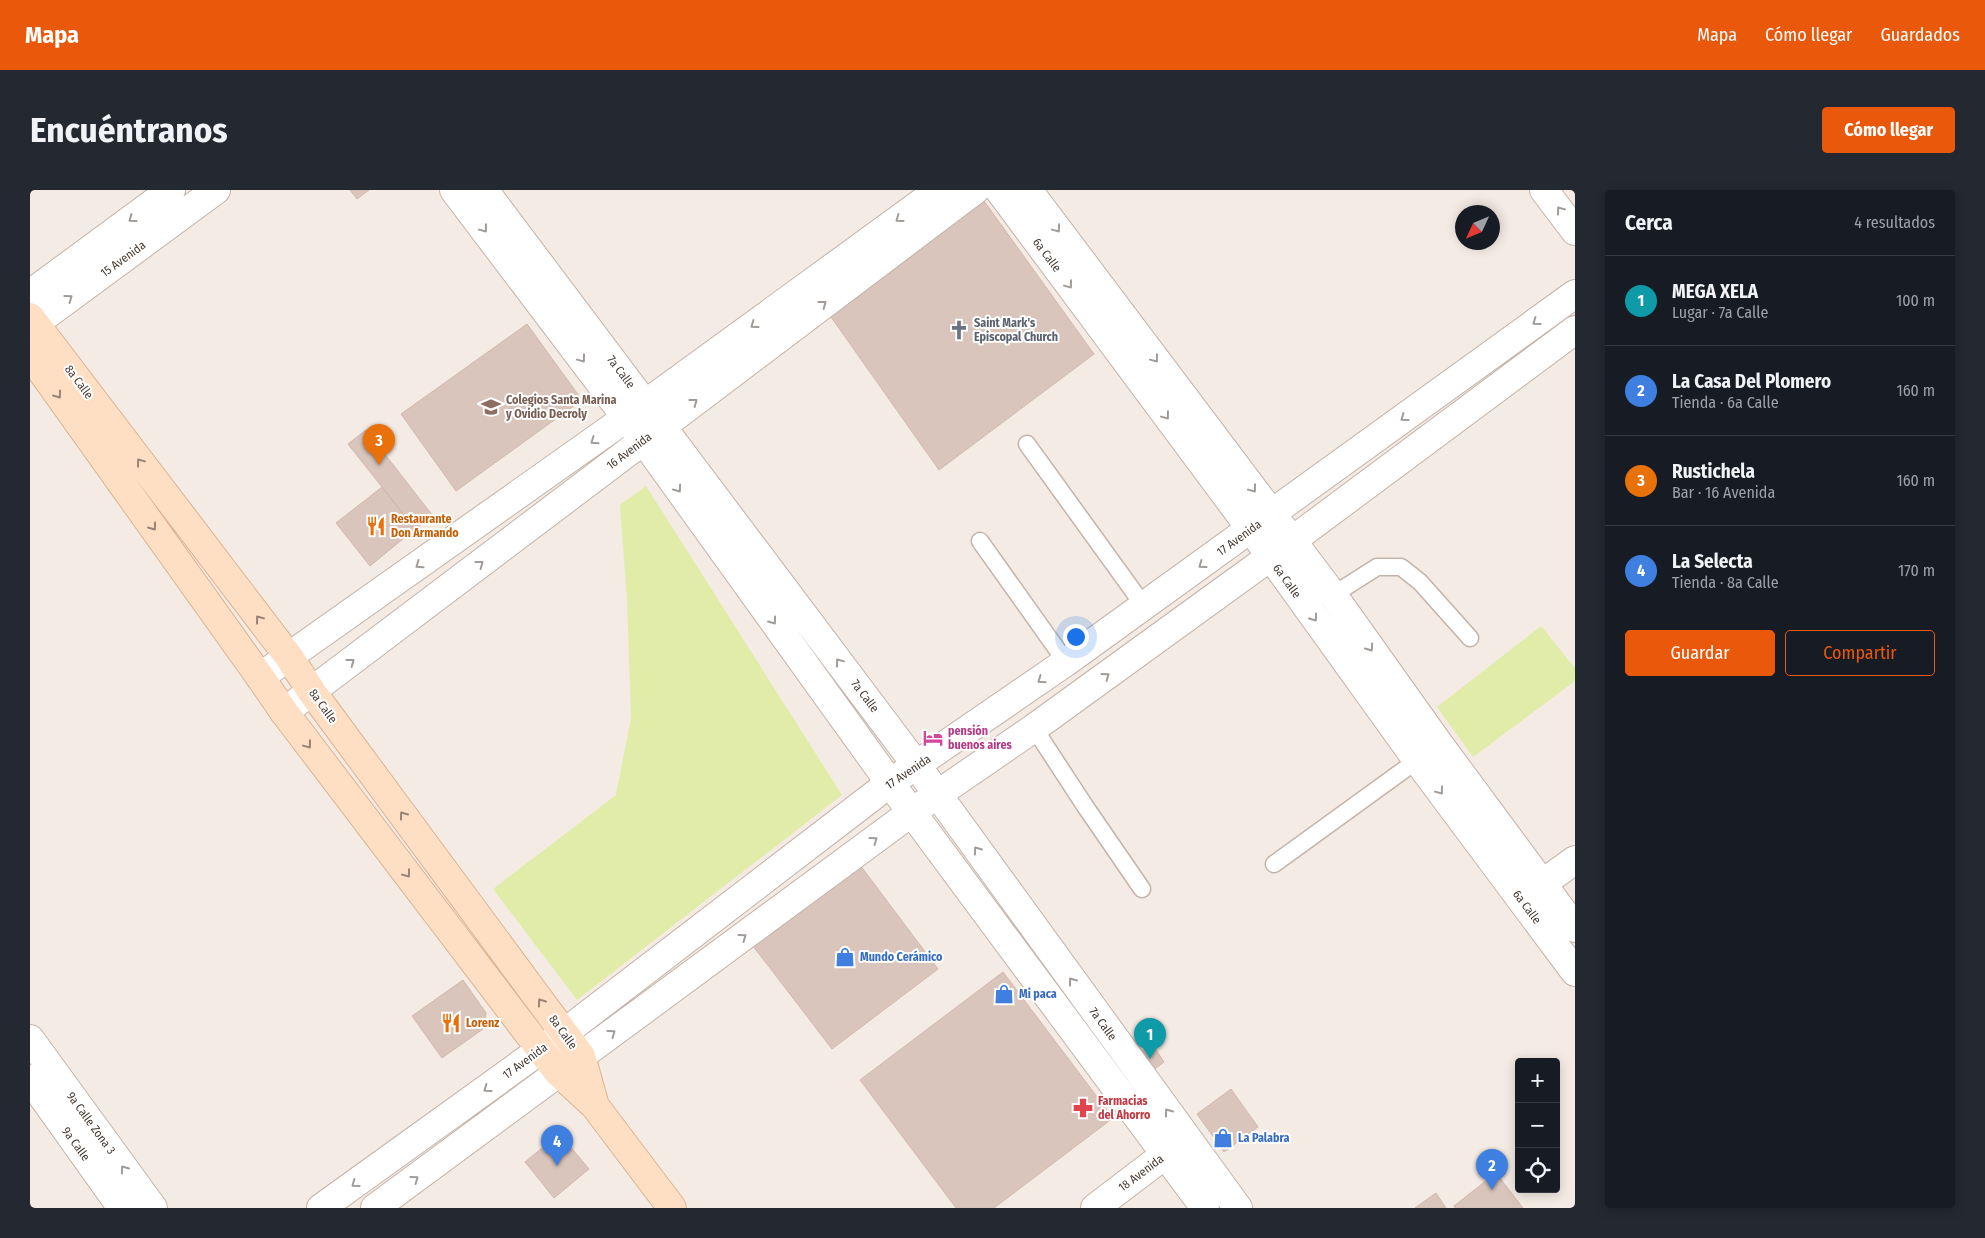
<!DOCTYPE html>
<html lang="es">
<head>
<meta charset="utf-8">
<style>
	body { margin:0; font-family:"Fira Sans Condensed",sans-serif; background:#242831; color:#f1f3f6 }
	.controls { position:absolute; right:15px; bottom:15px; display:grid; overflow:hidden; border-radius:5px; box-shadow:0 2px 12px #0003 }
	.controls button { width:45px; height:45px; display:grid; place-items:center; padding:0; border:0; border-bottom:1px solid #363941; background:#171b24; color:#f1f3f6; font:25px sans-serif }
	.compass { position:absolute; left:1425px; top:15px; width:45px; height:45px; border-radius:50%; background:#171b24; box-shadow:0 2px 12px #0003; rotate:226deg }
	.you { position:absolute; left:1045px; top:446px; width:18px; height:18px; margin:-12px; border:4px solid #fff; border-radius:50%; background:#1a73e8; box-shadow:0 0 0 8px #1a73e833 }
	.badge { display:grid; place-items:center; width:32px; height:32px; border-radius:50%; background:#ea580c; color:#fff; font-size:16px; font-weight:700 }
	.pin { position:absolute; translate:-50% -41px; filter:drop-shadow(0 1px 2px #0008) }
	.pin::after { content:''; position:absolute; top:26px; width:18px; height:15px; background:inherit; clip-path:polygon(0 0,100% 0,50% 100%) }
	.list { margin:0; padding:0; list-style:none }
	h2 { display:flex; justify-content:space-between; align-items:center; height:65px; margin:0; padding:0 20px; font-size:21px }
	h2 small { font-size:16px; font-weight:400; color:#9ea1a6 }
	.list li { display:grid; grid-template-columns:32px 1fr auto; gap:15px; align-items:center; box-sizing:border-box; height:90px; padding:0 20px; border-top:1px solid #363941 }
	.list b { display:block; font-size:19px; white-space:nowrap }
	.list p { margin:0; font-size:16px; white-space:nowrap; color:#9ea1a6 }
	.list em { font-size:16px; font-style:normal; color:#9ea1a6 }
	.actions { display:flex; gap:10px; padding:15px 20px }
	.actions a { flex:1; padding:11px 0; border:1px solid #ea580c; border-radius:5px; text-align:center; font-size:18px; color:#ea580c }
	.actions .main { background:#ea580c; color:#fff }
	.icon { flex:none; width:28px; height:28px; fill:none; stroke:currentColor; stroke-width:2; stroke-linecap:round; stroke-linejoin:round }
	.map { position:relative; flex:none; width:1545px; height:1018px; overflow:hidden; border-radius:5px }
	header { display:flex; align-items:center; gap:30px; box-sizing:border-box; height:70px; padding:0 25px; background:#ea580c; color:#fff }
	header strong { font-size:24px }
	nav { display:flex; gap:28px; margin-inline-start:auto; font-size:18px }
	.intro { display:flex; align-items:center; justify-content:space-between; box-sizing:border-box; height:120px; padding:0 30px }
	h1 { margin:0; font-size:35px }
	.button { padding:12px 22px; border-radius:5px; background:#ea580c; color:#fff; font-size:18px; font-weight:700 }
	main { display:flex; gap:30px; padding:0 30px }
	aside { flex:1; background:#171b24; border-radius:5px; box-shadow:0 2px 12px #0003 }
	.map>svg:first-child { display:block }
	.green { fill:#e1eca9 }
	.building { fill:#d9c5bc; stroke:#d2b8ab }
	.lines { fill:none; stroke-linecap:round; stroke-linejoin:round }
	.service-casing { stroke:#c3b3a9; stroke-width:19 }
	.minor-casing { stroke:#c3b3a9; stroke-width:30 }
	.tertiary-casing { stroke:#c3b3a9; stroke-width:30 }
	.secondary-casing { stroke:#dbb292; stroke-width:30 }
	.service { stroke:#fff; stroke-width:16 }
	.minor { stroke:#fff; stroke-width:28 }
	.tertiary { stroke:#fff; stroke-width:28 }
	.secondary { stroke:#ffdfc3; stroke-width:28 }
	.oneway { stroke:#a29c99 }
	.oneway2 { stroke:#998474 }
	.labels { text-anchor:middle; stroke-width:4; stroke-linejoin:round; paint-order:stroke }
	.street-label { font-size:12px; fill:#463a33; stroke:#fff }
	.worship-label { font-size:12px; font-weight:bold; fill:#5b616d; stroke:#fff; text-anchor:start }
	.education-label { font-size:12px; font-weight:bold; fill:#785e54; stroke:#fff; text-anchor:start }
	.food-label { font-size:12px; font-weight:bold; fill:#c56008; stroke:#fff; text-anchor:start }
	.hotel-label { font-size:12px; font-weight:bold; fill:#b23c85; stroke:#fff; text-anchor:start }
	.shop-label { font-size:12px; font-weight:bold; fill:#366cbe; stroke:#fff; text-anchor:start }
	.health-label { font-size:12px; font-weight:bold; fill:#be3a42; stroke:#fff; text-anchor:start }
</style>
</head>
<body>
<header>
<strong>Mapa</strong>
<nav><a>Mapa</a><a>Cómo llegar</a><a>Guardados</a></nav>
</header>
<div class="intro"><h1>Encuéntranos</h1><a class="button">Cómo llegar</a></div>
<main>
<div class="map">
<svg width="1545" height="1018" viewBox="0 0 1545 1018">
	<rect width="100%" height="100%" fill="#f4ebe4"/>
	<!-- green -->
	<path class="green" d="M616 296 812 605 547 810 463 699 586 605 601 528 597 410 590 315Z
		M1511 436 1545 478V491L1443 567 1407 517Z"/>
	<!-- building -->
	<path class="building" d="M320 0H339L327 9Z
		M949 4 1064 164 909 280 794 117Z
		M497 134 552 210 426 301 371 224Z
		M336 240 403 326 385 339 318 254Z
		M352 297 385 339 340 376 306 333Z
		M830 675 908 779 802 859 723 756Z
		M973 782 1083 928 964 1018H926L830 890Z
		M433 790 456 823 453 839 412 868 382 826Z
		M1122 854 1134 872 1118 884 1106 866Z
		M1201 899 1228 937 1194 962 1167 924Z
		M533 948 559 979 524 1008 495 972 523 949Z
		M1466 983 1493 1018H1425L1424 1016Z
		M1406 1003 1416 1018H1385Z"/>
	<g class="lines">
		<defs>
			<path id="service" d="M997 254 1114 416
				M950 351 1036 472
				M1303 405 1347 377H1371L1390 392 1440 448
				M1004 538 1055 616 1112 699
				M1244 674 1393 566"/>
			<path id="minor" d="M424 0 614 251 860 593 1175 1018
				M454 0 887 576 1208 1018
				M969 0 1221 339 1387 570 1545 782
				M998 0 1303 405 1409 554 1545 738
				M1514 0 1545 41
				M230 487 596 228 909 0
				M254 522 945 0
				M1498 704 1545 670
				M0 849 123 1018
				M291 1018 534 843 860 593 1036 472 1545 104
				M345 1018 882 622 1004 538 1240 367 1545 140
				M1065 1018 1149 954"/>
			<path id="tertiary" d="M0 104 141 0
				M0 137 186 0
				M0 889 92 1018"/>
			<path id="secondary" d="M0 127 259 467 282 502 534 843 551 866 565 916
				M0 165 230 487 254 522 511 860 529 883 565 916 642 1018"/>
		</defs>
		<!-- service casing -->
		<use href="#service" class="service-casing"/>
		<!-- minor casing -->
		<use href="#minor" class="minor-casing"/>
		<!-- tertiary casing -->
		<use href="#tertiary" class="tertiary-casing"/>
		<!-- secondary casing -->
		<use href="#secondary" class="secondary-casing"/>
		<!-- service -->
		<use href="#service" class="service"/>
		<!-- minor -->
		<use href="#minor" class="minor"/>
		<!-- tertiary -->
		<use href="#tertiary" class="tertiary"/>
		<!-- secondary -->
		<use href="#secondary" class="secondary"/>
	</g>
	<!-- one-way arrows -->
	<defs><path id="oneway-chevron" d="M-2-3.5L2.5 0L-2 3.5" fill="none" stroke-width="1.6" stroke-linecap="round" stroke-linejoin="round" transform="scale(1.25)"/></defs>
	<g class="oneway">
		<use href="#oneway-chevron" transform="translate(1530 20) rotate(-127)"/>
		<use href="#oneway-chevron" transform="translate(102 29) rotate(144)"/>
		<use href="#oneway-chevron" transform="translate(869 29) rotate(144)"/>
		<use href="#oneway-chevron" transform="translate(454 39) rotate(53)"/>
		<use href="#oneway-chevron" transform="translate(1027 39) rotate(53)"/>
		<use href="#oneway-chevron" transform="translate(1039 95) rotate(53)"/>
		<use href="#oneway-chevron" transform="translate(39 108) rotate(-36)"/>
		<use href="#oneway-chevron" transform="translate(793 114) rotate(-37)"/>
		<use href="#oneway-chevron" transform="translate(1506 132) rotate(144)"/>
		<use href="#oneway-chevron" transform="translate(724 135) rotate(144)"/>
		<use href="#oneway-chevron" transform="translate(552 169) rotate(53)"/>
		<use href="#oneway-chevron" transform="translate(1125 169) rotate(53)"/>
		<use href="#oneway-chevron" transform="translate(664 212) rotate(-37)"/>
		<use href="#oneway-chevron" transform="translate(1136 226) rotate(53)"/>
		<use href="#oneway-chevron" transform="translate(1374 228) rotate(144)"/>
		<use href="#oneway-chevron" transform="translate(564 251) rotate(145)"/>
		<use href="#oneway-chevron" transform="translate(648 299) rotate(54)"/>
		<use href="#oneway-chevron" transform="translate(1223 299) rotate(53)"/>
		<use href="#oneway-chevron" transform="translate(450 374) rotate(-37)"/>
		<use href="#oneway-chevron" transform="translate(389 375) rotate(145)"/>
		<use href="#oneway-chevron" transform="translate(1172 375) rotate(144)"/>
		<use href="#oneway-chevron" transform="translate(1284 428) rotate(54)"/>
		<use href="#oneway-chevron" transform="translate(743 431) rotate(54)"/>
		<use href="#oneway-chevron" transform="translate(1340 458) rotate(55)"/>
		<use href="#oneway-chevron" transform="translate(321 472) rotate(-37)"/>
		<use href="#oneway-chevron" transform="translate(809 472) rotate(-127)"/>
		<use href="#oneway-chevron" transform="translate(1076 486) rotate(-36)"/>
		<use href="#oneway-chevron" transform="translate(1011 490) rotate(145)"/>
		<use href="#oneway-chevron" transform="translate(1410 601) rotate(53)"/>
		<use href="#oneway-chevron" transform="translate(844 650) rotate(-36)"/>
		<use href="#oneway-chevron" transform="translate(947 660) rotate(-126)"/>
		<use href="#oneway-chevron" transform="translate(713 747) rotate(-36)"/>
		<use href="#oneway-chevron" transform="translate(1042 791) rotate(-126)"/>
		<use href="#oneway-chevron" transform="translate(582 843) rotate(-36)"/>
		<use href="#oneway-chevron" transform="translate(457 899) rotate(144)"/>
		<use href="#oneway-chevron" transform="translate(1138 922) rotate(-126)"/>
		<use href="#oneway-chevron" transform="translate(94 979) rotate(-126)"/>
		<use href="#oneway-chevron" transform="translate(385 989) rotate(-36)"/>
		<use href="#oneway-chevron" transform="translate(325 994) rotate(144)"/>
	</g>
	<g class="oneway2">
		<use href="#oneway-chevron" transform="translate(28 205) rotate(54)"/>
		<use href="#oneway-chevron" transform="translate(110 272) rotate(-127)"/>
		<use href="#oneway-chevron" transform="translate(123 337) rotate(54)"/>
		<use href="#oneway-chevron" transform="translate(229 429) rotate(-127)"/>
		<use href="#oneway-chevron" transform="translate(278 555) rotate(53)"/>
		<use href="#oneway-chevron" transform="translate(373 625) rotate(-126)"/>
		<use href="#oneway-chevron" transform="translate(377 684) rotate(53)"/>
		<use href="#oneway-chevron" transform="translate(511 812) rotate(-126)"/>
	</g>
	<!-- icons -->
	<defs>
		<symbol id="church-bare" viewBox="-9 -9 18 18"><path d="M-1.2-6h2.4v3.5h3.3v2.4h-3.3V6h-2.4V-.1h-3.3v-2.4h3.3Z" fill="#6b7280" stroke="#fff" stroke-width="2.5" paint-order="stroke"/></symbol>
		<symbol id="school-bare" viewBox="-9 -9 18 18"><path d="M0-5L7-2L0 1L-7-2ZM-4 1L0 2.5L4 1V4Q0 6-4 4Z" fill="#8d6e63" stroke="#fff" stroke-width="2.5" paint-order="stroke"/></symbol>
		<symbol id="restaurant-bare" viewBox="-9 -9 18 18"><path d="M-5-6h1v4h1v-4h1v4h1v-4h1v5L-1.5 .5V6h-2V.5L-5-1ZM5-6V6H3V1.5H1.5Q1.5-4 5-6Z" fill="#e8710a" stroke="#fff" stroke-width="2.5" paint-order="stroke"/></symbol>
		<symbol id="hotel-bare" viewBox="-9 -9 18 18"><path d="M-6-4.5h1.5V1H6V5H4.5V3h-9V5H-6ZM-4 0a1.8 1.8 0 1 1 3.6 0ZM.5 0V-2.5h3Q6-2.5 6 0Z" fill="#d1479c" stroke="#fff" stroke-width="2.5" paint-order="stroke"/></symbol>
		<symbol id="shop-bare" viewBox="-9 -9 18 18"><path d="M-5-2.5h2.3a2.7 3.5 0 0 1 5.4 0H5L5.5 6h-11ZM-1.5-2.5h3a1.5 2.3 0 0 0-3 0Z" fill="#3f7fe0" stroke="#fff" stroke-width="2.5" paint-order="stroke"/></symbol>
		<symbol id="pharmacy-bare" viewBox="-9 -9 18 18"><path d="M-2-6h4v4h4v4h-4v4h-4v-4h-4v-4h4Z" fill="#e0444e" stroke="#fff" stroke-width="2.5" paint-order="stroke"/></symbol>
	</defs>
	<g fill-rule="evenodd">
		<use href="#church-bare" x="915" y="126" width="28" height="28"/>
		<use href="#school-bare" x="447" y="203" width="28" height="28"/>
		<use href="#restaurant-bare" x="332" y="322" width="28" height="28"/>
		<use href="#hotel-bare" x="889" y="534" width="28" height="28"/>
		<use href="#shop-bare" x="801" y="753" width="28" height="28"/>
		<use href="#shop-bare" x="960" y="790" width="28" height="28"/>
		<use href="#restaurant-bare" x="407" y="819" width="28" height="28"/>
		<use href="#pharmacy-bare" x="1039" y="904" width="28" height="28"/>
		<use href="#shop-bare" x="1179" y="934" width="28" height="28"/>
	</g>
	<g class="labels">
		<!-- street labels -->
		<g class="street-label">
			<text transform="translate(1017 65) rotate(53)" y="4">6a Calle</text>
			<text transform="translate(93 69) rotate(-36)" y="4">15 Avenida</text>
			<text transform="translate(591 182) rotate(53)" y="4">7a Calle</text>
			<text transform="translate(49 192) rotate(53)" y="4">8a Calle</text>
			<text transform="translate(599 261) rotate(-37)" y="4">16 Avenida</text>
			<text transform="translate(1209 348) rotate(-36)" y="4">17 Avenida</text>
			<text transform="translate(1257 391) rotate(54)" y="4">6a Calle</text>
			<text transform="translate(835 506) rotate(53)" y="4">7a Calle</text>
			<text transform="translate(293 516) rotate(54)" y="4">8a Calle</text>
			<text transform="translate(878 582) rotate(-34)" y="4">17 Avenida</text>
			<text transform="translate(1497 717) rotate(53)" y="4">6a Calle</text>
			<text transform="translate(1073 834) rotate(54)" y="4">7a Calle</text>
			<text transform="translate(533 842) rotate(54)" y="4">8a Calle</text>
			<text transform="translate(495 871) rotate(-36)" y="4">17 Avenida</text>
			<text transform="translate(61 933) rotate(54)" y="4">9a Calle Zona 3</text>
			<text transform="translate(46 954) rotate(54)" y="4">9a Calle</text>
			<text transform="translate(1111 983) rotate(-37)" y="4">18 Avenida</text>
		</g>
		<!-- worship labels -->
		<g class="worship-label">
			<text x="944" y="137">Saint Mark's<tspan x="944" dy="14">Episcopal Church</tspan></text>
		</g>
		<!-- education labels -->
		<g class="education-label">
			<text x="476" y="214">Colegios Santa Marina<tspan x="476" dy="14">y Ovidio Decroly</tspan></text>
		</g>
		<!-- food labels -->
		<g class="food-label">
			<text x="361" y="333">Restaurante<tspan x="361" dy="14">Don Armando</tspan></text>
			<text x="436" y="837">Lorenz</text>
		</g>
		<!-- hotel labels -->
		<g class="hotel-label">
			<text x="918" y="545">pensión<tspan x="918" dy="14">buenos aires</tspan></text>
		</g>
		<!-- shop labels -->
		<g class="shop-label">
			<text x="830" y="771">Mundo Cerámico</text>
			<text x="989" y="808">Mi paca</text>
			<text x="1208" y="952">La Palabra</text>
		</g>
		<!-- health labels -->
		<g class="health-label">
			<text x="1068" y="915">Farmacias<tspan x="1068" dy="14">del Ahorro</tspan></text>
		</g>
	</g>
</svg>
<div class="controls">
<button>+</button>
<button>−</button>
<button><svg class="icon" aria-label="locate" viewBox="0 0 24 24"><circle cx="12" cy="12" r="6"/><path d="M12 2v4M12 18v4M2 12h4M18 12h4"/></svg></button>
</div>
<svg class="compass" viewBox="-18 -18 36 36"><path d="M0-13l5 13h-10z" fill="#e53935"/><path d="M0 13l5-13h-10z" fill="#9ea1a6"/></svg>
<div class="you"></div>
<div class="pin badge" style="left:1120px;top:869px;background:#0f9aa8">1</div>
<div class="pin badge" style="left:1462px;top:1000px;background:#3f7fe0">2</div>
<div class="pin badge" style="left:349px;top:275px;background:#e8710a">3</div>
<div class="pin badge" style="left:527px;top:976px;background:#3f7fe0">4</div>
</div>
<aside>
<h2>Cerca<small>4 resultados</small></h2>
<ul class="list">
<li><span class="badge" style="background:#0f9aa8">1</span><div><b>MEGA XELA</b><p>Lugar · 7a Calle</p></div><em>100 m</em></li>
<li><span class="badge" style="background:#3f7fe0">2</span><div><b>La Casa Del Plomero</b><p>Tienda · 6a Calle</p></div><em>160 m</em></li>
<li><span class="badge" style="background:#e8710a">3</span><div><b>Rustichela</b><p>Bar · 16 Avenida</p></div><em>160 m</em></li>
<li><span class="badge" style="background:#3f7fe0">4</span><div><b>La Selecta</b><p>Tienda · 8a Calle</p></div><em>170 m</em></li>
</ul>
<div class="actions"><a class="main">Guardar</a><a>Compartir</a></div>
</aside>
</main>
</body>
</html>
